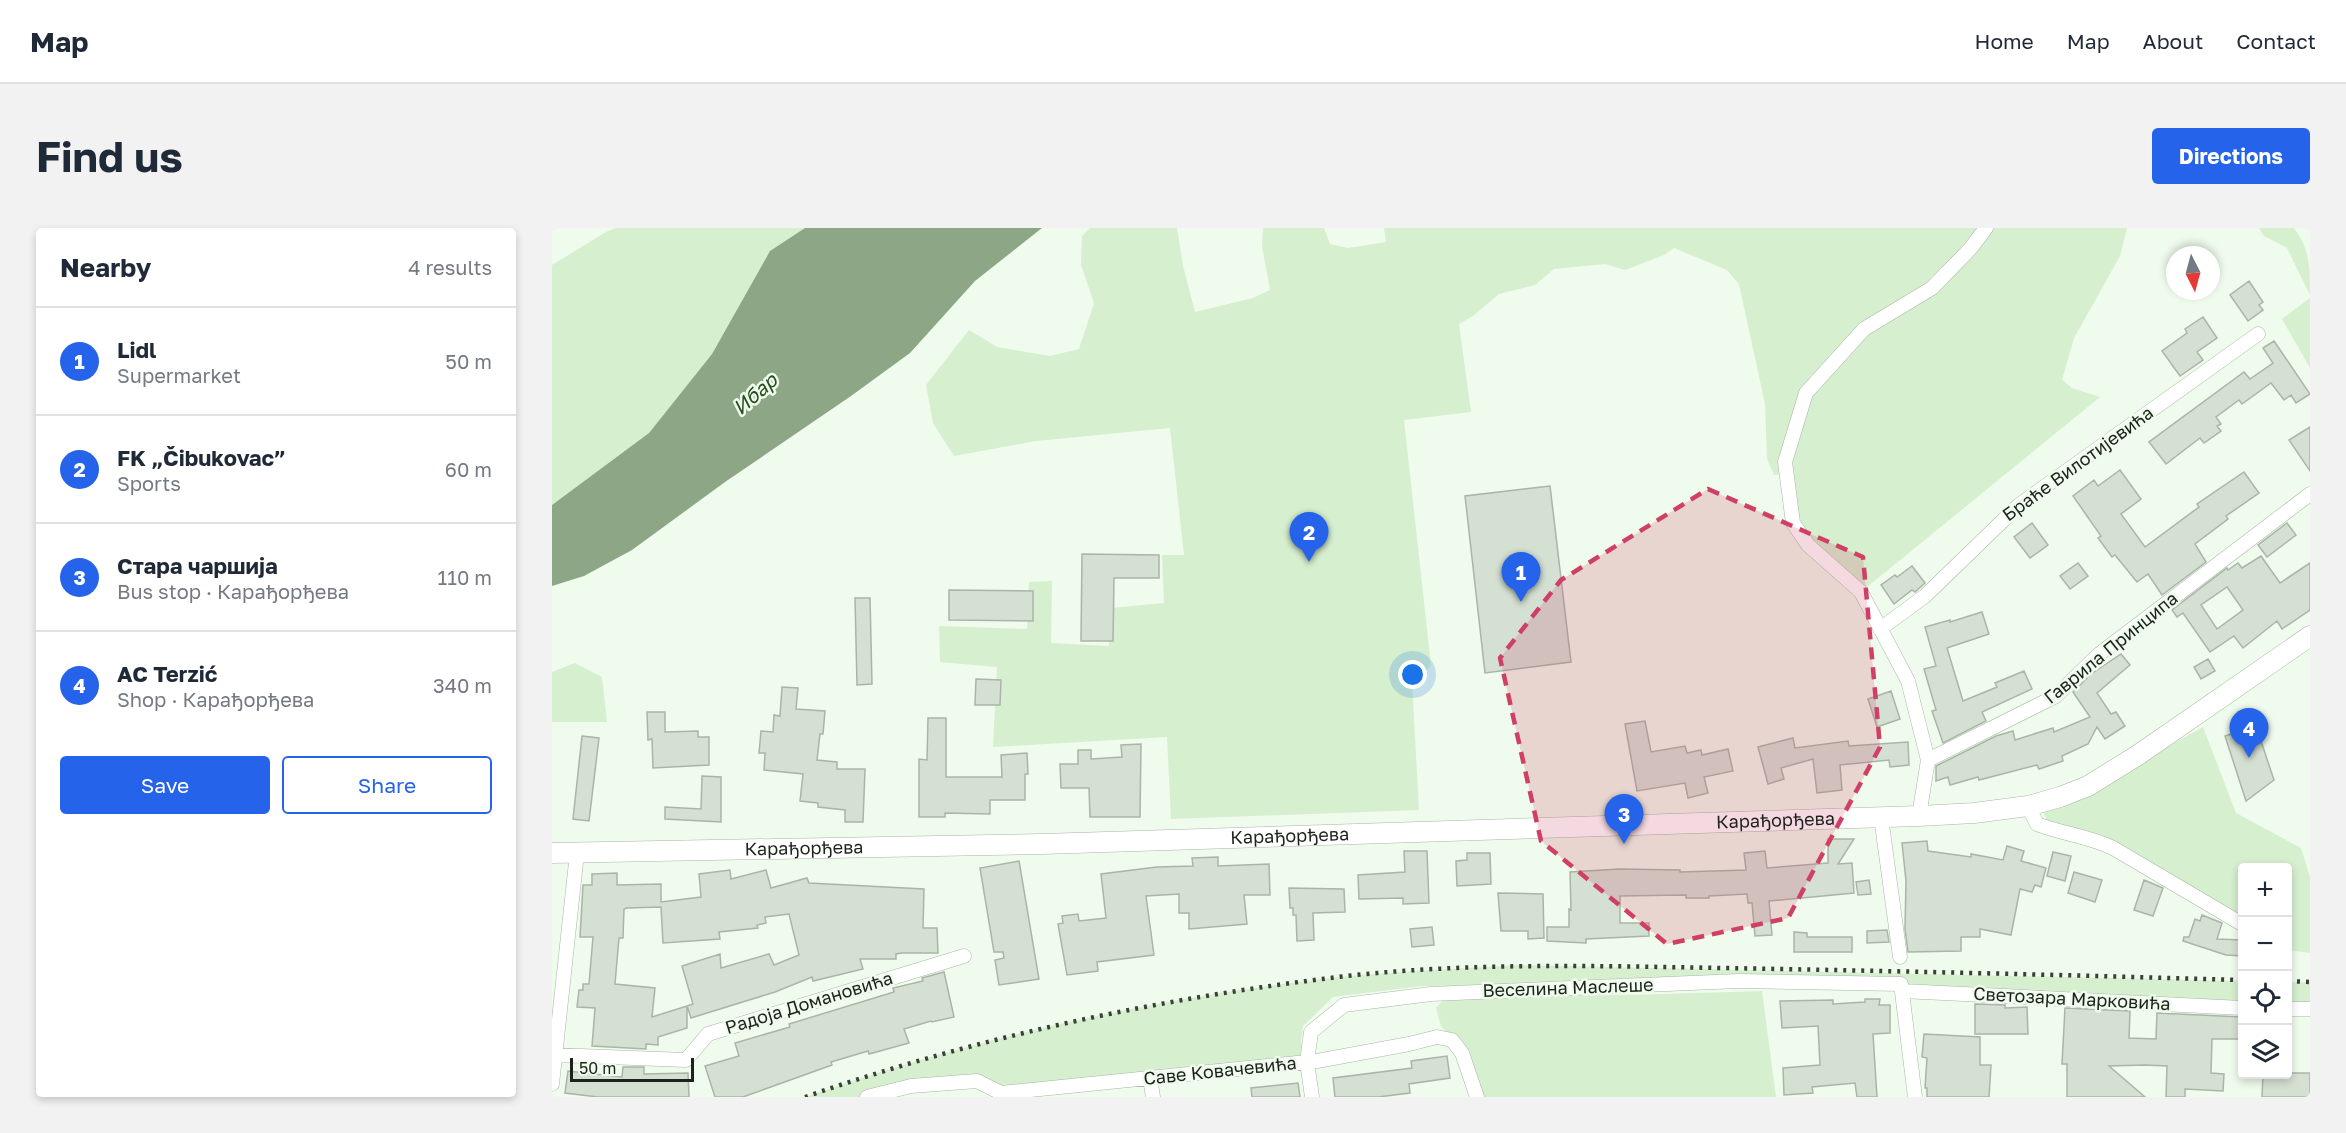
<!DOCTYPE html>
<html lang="en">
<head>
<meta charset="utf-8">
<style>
	body { margin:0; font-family:"Golos Text",sans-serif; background:#f2f2f3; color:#1f2937 }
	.controls { position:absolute; right:18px; bottom:18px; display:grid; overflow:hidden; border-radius:6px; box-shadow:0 3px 9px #0003 }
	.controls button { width:54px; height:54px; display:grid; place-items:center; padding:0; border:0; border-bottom:2px solid #e0e1e3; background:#fff; color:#1f2937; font:30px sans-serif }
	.compass { position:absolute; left:1614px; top:18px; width:54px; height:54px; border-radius:50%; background:#fff; box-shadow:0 3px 9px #0003; rotate:174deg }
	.scale { position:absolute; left:18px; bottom:15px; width:124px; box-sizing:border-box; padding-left:6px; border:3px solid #1e221d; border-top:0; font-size:16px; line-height:21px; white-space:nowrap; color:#1e221d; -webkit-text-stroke:4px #effbec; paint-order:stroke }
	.you { position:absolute; left:861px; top:447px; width:21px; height:21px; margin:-15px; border:4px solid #fff; border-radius:50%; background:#1a73e8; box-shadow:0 0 0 9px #1a73e833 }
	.badge { display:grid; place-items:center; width:39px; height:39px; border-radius:50%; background:#2563eb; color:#fff; font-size:20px; font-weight:700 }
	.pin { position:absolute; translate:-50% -50px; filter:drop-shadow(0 2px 3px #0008) }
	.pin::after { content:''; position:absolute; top:32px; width:21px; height:18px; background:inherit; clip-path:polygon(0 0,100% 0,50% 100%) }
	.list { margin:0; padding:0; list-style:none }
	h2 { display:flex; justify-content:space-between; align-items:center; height:78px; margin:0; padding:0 24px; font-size:26px }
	h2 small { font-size:20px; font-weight:400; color:#747a83 }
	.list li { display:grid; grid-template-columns:39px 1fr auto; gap:18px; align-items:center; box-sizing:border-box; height:108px; padding:0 24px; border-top:2px solid #e0e1e3 }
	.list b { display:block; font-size:22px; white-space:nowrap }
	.list p { margin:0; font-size:20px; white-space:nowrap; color:#747a83 }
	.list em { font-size:20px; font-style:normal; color:#747a83 }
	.actions { display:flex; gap:12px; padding:18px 24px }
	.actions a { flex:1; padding:14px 0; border:2px solid #2563eb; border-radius:6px; text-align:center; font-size:21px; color:#2563eb }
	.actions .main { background:#2563eb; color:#fff }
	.icon { flex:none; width:33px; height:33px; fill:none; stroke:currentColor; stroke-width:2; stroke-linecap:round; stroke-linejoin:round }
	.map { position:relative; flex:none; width:1758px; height:869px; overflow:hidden; border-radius:6px }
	header { display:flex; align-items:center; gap:36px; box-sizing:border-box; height:84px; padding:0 30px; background:#fff; border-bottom:2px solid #e0e1e3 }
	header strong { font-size:28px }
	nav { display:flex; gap:33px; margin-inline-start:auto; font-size:21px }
	.intro { display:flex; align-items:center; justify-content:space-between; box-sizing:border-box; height:144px; padding:0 36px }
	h1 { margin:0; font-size:42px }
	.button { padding:15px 27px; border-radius:6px; background:#2563eb; color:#fff; font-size:21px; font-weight:700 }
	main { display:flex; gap:36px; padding:0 36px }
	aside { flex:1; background:#fff; border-radius:6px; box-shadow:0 3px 9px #0003 }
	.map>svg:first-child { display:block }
	.green { fill:#d5efcf }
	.water { fill:#8ca686 }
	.building { fill:#d4e0d2; stroke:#aab5a7; stroke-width:1.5; fill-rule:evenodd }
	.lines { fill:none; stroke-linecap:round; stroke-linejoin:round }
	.street-casing { stroke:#aab5a7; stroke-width:15 }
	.secondary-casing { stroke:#aab5a7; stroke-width:21 }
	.street { stroke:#fff; stroke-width:14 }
	.secondary { stroke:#fff; stroke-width:20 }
	.rail { stroke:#3a3f38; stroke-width:4.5; stroke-dasharray:3 6; stroke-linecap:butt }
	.marked { fill:#cf4064; fill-opacity:0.2; stroke:#cf4064; stroke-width:4.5; stroke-dasharray:12 8; stroke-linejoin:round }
	.labels { text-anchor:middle; stroke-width:5; stroke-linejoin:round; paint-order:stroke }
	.street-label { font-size:18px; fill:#1e221d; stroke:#effbec }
	.water-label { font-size:20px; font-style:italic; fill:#284d1f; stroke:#effbec }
</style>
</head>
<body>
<header>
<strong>Map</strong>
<nav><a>Home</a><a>Map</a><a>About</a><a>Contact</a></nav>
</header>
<div class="intro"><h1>Find us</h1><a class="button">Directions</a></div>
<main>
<aside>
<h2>Nearby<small>4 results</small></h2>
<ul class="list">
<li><span class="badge">1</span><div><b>Lidl</b><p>Supermarket</p></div><em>50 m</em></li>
<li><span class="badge">2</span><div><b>FK „Čibukovac”</b><p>Sports</p></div><em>60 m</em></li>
<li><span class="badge">3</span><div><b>Стара чаршија</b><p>Bus stop · Карађорђева</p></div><em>110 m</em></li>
<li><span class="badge">4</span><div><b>AC Terzić</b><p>Shop · Карађорђева</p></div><em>340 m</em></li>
</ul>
<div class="actions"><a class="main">Save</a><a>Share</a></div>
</aside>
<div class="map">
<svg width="1758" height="869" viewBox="0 0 1758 869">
	<rect width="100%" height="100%" fill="#effbec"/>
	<!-- green -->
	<path class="green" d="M64 0H253L218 23 160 126 97 205 0 277V37L54 4Z
		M538 0H625L631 38 643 84 701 70 718 62 710 18 711 0H772L778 16 796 20 834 14 832 0H1575L1568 28 1522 110 1510 152 1520 160 1548 169 1309 364 1241 295 1234 246 1222 247 1215 231 1213 176 1187 56 1175 42 1122 20 1112 27 1073 42 1053 36 1002 41 983 57 947 66 921 88 907 96 919 184 852 192 879 438 860 456 867 582 619 591 615 509 441 519 445 439 388 434 387 398 475 401 477 354 500 353 499 415 557 418 559 380 612 375 610 327H632L618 200 484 213 402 228 381 195 374 157 417 102 445 119 498 128 527 121 542 75 529 37 530 8Z
		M1707 0H1742C1758 22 1758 38 1758 67L1735 20 1712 8Z
		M1758 70V140L1730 91Z
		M23 435 50 449 55 494H0V444Z
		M1651 499 1684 585 1749 620 1758 649V725L1736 722V640H1690V689L1497 597 1489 579 1599 528Z
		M965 737 1690 753V779L1350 763 1349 756 870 758 781 769 751 798 749 813 755 834 449 865 425 853 315 869H253C425 809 606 769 788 749 847 743 906 741 965 737Z
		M1736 754H1758V782L1736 781Z
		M1210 763 1224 869H926L910 825 889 798 884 780 891 772 964 766 1078 767Z"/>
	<!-- water -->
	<path class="water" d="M253 0H490L423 53 358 125 299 168 173 254 80 322 32 348 0 358V277L97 205 160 126 218 23Z"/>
	<!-- building -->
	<path class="building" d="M1697 53 1711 74 1707 77 1711 82 1696 93 1678 67Z
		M1651 89 1665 110 1645 124 1651 132 1628 148 1610 123 1635 105 1633 101Z
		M1722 113 1758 166 1744 175 1739 167 1732 172 1719 155 1690 176 1687 172 1664 189 1669 196 1665 198 1669 203 1652 215 1648 210 1614 236 1597 214 1692 144 1698 151 1721 135 1711 120Z
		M1758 199V243L1737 212Z
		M1568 242 1589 271 1569 286 1593 319 1647 279 1645 276 1692 244 1707 265 1674 288 1676 291 1643 316 1654 334 1610 367 1596 346 1585 354 1563 327 1560 329 1546 310 1549 308 1521 268 1542 252 1546 258Z
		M998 258 1019 434 933 445 913 268Z
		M1480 295 1496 317 1478 330 1462 309Z
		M1735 295 1744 307 1715 329 1706 317Z
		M530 326 607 327V350H562L561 413H529Z
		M1709 328 1728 355 1758 335V382L1730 401 1725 393 1691 420 1682 408 1658 424 1631 385 1625 389 1620 382 1675 340 1676 342 1686 335 1690 340ZM1675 359 1691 382 1665 401 1649 377Z
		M1526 335 1536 348 1518 361 1508 348Z
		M1360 338 1373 355 1363 364 1360 362 1342 376 1329 357 1343 347 1345 349Z
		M397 362 481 363V393L397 392Z
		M303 370H318L320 456 305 457Z
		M1430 384 1437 406 1395 420 1411 473 1445 459 1443 455 1472 443 1480 461 1430 484 1434 493 1391 515 1380 483 1384 482 1372 441 1384 438 1373 399 1398 392V394Z
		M1569 426 1578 437 1545 465 1559 486 1564 484 1573 498 1553 511 1545 499 1536 516 1510 528 1511 533 1487 541 1485 537 1427 552 1426 549 1398 557 1396 549 1384 553V538L1444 508 1461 503 1463 512 1501 500 1502 504 1538 489 1521 464 1539 446Z
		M1656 431 1663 443 1649 451 1642 439Z
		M424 451 449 452 448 477H423Z
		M230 459 246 460 244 481 273 483 271 506H268L265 532 285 534V541H313L311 594H293V582L266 579V575L248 573 251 546 212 542 213 525H207L209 503 221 504 222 487 228 488Z
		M1339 463 1348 491 1325 499 1316 471Z
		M95 484H113V504L146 503V509H157V537L101 540 100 511 96 512Z
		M376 490H394V549H450L449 527 475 525 476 546H473V572H438V586L393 585V589H367V531L375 532Z
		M1093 493 1099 524 1133 518 1135 525 1149 522 1150 527 1176 521 1181 543 1152 549 1156 565 1136 570 1133 555 1085 563 1073 496Z
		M1704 498 1722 552 1694 573 1673 508Z
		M30 508 47 510 37 593 21 591Z
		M1241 510 1243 520 1296 513 1297 518 1356 514 1357 537 1338 539 1337 532 1288 537 1290 562 1265 565 1261 531 1229 540 1232 551 1216 556 1206 519Z
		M589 516 588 589H538L537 560H509L508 536H526V522H539V531L570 529 569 517Z
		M150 548 169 549V594L113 591V579L149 581Z
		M1276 611H1302L1286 636 1300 635 1302 665 1217 673 1220 707 1203 708 1200 675H1196L1195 666 1157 668V670H1134V667L1068 668V695H1097V708L1034 711V715L995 713V699H1017V681L1019 682 1018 644 1067 641 1128 642V644L1194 642 1192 625 1213 623 1215 640 1276 635Z
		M1375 613 1376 623 1419 629V626L1451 632 1455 618 1472 623 1469 633 1494 640 1489 659 1483 657 1480 664 1468 661 1459 707 1428 701V709H1409V723L1356 724 1353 701 1354 653 1350 615Z
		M852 623H875L877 675 851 676V670L807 671 806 647 853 644Z
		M1501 624 1519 628 1513 653 1495 648Z
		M915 625H938L939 656 905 658 904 633 915 632Z
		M666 629V638L717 636 718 667H692L695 696 637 701V685H627V666L594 668 602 727 545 734 546 743 515 747 506 696 511 695 510 688 526 686 527 693 554 690 549 646 605 639 641 638 640 630Z
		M467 633 487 751 447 757 443 732 452 730 451 724H442L428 640Z
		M178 642 179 651 214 642 219 660 255 650 257 655 372 661 371 700H385L386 725H350L344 726V731H308L311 741 261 753 260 749 223 764 139 790 135 778 141 776 130 738 168 726 169 740 217 726 222 737 247 727 237 686 213 689 214 695 205 697 206 700 167 704 168 711 111 715 109 679 75 680 72 681 71 710H67L63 756 103 760 100 789 135 778V800L106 809V817L94 816V821L40 818 43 780 25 779 27 762H31V756H37L41 709H28L31 657H40V646L65 645V657L109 656V674L149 669 147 646Z
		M1522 644 1550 652 1543 674 1516 665Z
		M1317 652 1319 666 1306 667 1304 654Z
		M1592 652 1611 660 1601 688 1582 682Z
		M737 660 792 661 793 684 761 685 762 712 745 713 744 687H741V680H738Z
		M946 665 991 666 992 710 976 711V703H949Z
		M1650 687 1670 695 1665 711 1690 712V728L1674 727 1631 713 1632 709H1637L1643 691 1648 693Z
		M880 699 882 717 860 719 858 701Z
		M1335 702 1337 714 1315 715V703Z
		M1242 704 1255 705V709H1300V724H1242Z
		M392 744 402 789 380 794 379 793 352 801 357 815 317 826 316 823 279 834 280 837 191 869H163L153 838 187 828 183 815 238 799 237 796 342 764 341 760 371 753 370 750Z
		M1313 771H1328L1327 777H1338V805L1321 806 1325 869H1305L1303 855 1260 859 1261 865 1232 867 1231 840 1268 837 1266 798 1230 800 1228 773 1281 772V776L1313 774Z
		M1423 776 1453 777V780L1475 779 1476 806H1423Z
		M1513 780 1578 783 1577 810 1604 811 1605 785 1690 789V811H1660L1659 845 1672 846 1671 863 1633 861V869H1614L1615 838 1593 837 1557 838 1593 869H1515V836H1510Z
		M1372 806 1428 809V837H1439L1437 869H1375V860H1373L1375 830 1370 829Z
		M895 828 898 850 857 856 858 865 826 869H783L781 850 860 840 859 833Z
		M71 839H92V846L136 845 137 869H46L13 865 16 843 70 849Z
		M1738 845H1758V869H1710L1711 846Z
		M746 855 748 869H700L699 860Z"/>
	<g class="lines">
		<defs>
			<path id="street" d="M1328 401 1373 368 1467 277 1706 106
				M1376 532 1504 468 1546 427 1758 266
				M1476 578 1485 596C1510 606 1537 608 1561 620L1690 696
				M1367 588 1376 532 1356 453 1309 364 1256 317 1241 295 1233 234 1254 165 1312 101 1380 60 1418 21 1434 0
				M1329 589 1348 729
				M1350 763 1690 780
				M1736 781H1758
				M3 827 134 832 156 806 412 728
				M598 850 601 869
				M0 856 25 625
				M315 869 359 858 425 853 449 865 765 833 857 816 885 809 900 812 910 825 925 869
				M760 869 755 834 759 804 792 777 879 766 1187 753 1349 756 1363 869"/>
			<g id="secondary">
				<path id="s1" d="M0 625 490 616 1367 588 1422 585 1476 578 1508 569 1536 558 1586 527 1758 408"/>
			</g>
		</defs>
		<!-- street casing -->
		<use href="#street" class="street-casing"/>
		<!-- secondary casing -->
		<use href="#secondary" class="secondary-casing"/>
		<!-- street -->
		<use href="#street" class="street"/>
		<!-- secondary -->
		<use href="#secondary" class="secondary"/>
		<!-- rail -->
		<path class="rail" d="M1736 753 1758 754
			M253 869C425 809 605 771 786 749 914 734 1044 738 1172 740 1345 743 1518 747 1690 752"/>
	</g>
	<!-- marked area -->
	<path class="marked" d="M1156 261 1311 329 1328 519 1236 690 1115 716 989 613 948 430 1009 352Z"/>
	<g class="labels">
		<!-- street labels -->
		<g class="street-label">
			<text transform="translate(1526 236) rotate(-36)" y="6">Браће Вилотијевића</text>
			<text transform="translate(1559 420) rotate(-39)" y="6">Гаврила Принципа</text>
			<text dy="6" stroke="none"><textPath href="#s1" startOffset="1224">Карађорђева</textPath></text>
			<text dy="6" stroke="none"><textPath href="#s1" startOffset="738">Карађорђева</textPath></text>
			<text dy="6" stroke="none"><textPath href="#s1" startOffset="252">Карађорђева</textPath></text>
			<text transform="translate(1016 760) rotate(-2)" y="6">Веселина Маслеше</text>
			<text transform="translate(1520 771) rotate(3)" y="6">Светозара Марковића</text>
			<text transform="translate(257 775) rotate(-17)" y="6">Радоја Домановића</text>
			<text transform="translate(668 843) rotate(-6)" y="6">Саве Ковачевића</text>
		</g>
		<!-- water labels -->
		<g class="water-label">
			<text transform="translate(203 166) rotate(-41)" y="7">Ибар</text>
		</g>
	</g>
</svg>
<div class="controls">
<button>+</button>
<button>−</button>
<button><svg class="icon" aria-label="locate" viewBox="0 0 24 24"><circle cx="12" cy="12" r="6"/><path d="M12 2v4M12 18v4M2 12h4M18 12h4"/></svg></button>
<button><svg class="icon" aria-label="layers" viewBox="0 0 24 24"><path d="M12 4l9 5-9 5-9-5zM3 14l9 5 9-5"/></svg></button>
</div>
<svg class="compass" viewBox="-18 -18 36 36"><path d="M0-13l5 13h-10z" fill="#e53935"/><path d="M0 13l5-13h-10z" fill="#747a83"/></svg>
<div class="scale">50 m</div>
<div class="you"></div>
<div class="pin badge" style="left:969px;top:374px">1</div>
<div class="pin badge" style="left:757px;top:334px">2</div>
<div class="pin badge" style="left:1072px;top:616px">3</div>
<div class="pin badge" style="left:1697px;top:530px">4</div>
</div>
</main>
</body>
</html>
